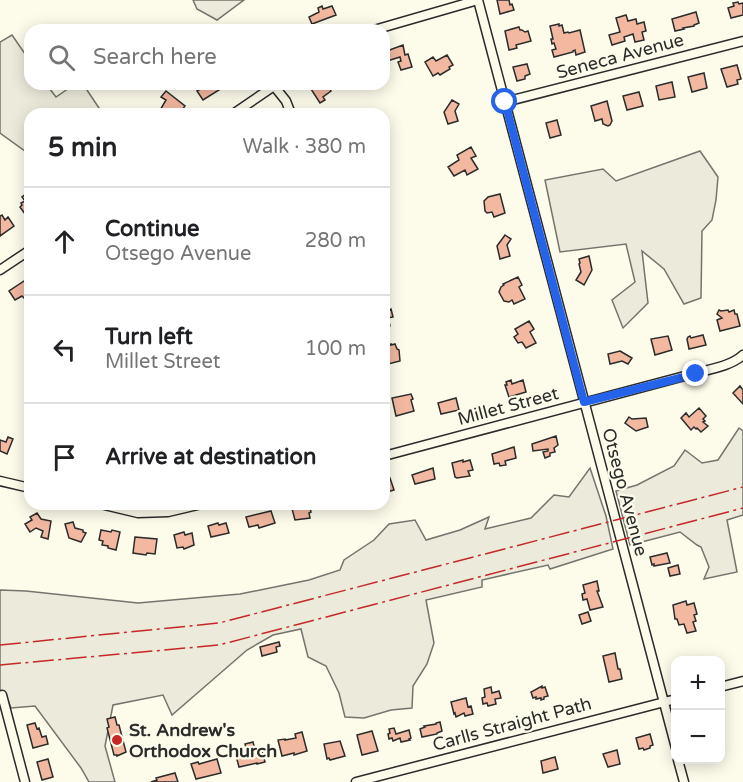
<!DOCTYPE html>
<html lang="en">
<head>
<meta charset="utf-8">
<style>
	body { margin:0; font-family:"Varela Round",sans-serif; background:#f2f2f2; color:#202124 }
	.controls { position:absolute; right:18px; bottom:18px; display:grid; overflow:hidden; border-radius:12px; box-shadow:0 3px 15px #0003 }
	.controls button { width:54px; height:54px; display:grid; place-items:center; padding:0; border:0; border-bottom:2px solid #e0e0e0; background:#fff; color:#202124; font:30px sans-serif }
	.stop { position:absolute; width:18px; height:18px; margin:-14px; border:4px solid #2563eb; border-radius:50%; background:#fff }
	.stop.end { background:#2563eb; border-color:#fff; box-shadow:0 2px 6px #0008 }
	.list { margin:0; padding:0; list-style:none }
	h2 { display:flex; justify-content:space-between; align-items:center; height:78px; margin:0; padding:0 24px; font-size:26px }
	h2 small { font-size:20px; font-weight:400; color:#757577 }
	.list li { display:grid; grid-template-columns:39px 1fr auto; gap:18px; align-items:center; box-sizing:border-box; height:108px; padding:0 24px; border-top:2px solid #e0e0e0 }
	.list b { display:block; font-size:22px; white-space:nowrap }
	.list p { margin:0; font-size:20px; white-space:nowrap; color:#757577 }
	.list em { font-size:20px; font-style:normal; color:#757577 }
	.icon { flex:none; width:33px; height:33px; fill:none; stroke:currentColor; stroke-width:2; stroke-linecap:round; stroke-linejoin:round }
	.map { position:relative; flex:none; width:743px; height:782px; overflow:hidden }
	.search { position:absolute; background:#fff; box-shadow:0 3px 15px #0003; left:24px; top:24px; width:366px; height:66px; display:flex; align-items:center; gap:15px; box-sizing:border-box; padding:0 21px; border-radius:18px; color:#757577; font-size:22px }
	.panel { position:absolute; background:#fff; box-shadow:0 3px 15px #0003; left:24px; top:108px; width:366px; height:402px; border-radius:18px }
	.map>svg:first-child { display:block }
	.green { fill:#ecebdb; stroke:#74746e; stroke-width:1.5 }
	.building { fill:#f2b8a0; stroke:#2b2b2b; stroke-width:1.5 }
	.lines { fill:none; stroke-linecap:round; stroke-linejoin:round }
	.minor-casing { stroke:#2b2b2b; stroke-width:11 }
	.minor { stroke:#fdfbea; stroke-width:8 }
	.power { stroke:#c62828; stroke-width:1.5; stroke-dasharray:21 4.5 3 4.5; stroke-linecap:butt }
	.route { stroke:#2563eb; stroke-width:8 }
	.poi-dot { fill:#c62828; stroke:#fdfbea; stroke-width:2 }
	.labels { text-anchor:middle; stroke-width:4.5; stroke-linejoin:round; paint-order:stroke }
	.street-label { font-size:18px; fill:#2b2b2b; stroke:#fdfbea }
	.poi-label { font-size:18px; font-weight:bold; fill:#2b2b2b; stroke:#fdfbea; text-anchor:start }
</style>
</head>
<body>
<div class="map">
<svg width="743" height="782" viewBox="0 0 743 782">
	<rect width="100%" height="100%" fill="#fdfbea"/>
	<!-- green -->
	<path class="green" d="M193 0H244L217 20 197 9Z
		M12 35 30 61V84H46L56 97 75 84H83L103 114H30V147L25 151 0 133V42Z
		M700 151 718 177 716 200 712 220 702 231 701 298 684 304 664 269 642 251 648 303 623 328 612 300 635 282 626 244 560 252 545 180 603 169 616 181Z
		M739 428 743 431V515L727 520 737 572 704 579 709 567 701 547 697 545 680 532 630 545 616 491 637 485 674 466 685 450 702 463 718 460Z
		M590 468 606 516 613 549 550 569 548 565 482 580V587L426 600 434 643 427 664 413 686 412 708 391 710 364 718 345 717 339 693 326 666 308 657 301 629 273 635 247 650 172 715 163 695 113 705 105 746 115 782H89L81 768 35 706 11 708 5 693 0 692V590L26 591 138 603 240 594 309 580 340 570 344 560 374 540 389 524 415 520 426 540 460 530 489 517 485 529 531 518 554 495 569 497Z"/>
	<!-- building -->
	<path class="building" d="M497 0H509L510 5 512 4 514 10 500 14Z
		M738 2 739 4 743 3V15L731 18 728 8 734 6 733 3Z
		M322 6 323 9 332 6 336 15 312 24 309 17 319 12 318 8Z
		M696 12 699 23 694 25V26L683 28 684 29 675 31 672 19Z
		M626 15 628 21 636 19 637 24 644 22 646 31 642 32 644 40 635 42 633 34 624 37 625 41 612 45 609 35 620 32 616 18Z
		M559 24V26L562 25 564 33 568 32 569 33 580 30 585 52 576 55 575 50 573 51V52L554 57 552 50 556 49 554 43 552 44 551 39H553L550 26Z
		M519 27 520 30H522L525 32 528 31 531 41 516 45 517 48 509 50 505 31Z
		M403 45 405 55 408 54 412 67 401 70 398 62 401 61 400 57 384 62V52Z
		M447 55 453 65 449 67 450 69 440 75 438 73 433 76 425 62 433 57 436 61Z
		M527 64 530 74 525 76V79L517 81 513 67Z
		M737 65 741 79 737 80 738 84 727 87 721 69Z
		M704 73 707 88 692 92 688 77Z
		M672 82 675 97 659 100 656 86Z
		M209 84H216L219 90 203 100 197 91Z
		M312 84H327L331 91 323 97 325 100 320 103 309 86Z
		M166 91 185 106 180 113 175 110 172 114H161L159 112 166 100 161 97Z
		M639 92 643 106 627 110 623 96Z
		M452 100 459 104 455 111 458 121 448 124 444 112Z
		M607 101 612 121 610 125 608 126 603 124 602 119 595 121 591 106Z
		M557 120 561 135 550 138 546 123Z
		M471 147 476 156 471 158 478 169 467 175 465 170 454 176 448 167 459 160 457 155Z
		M30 191V216L28 218 20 207 22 205 21 203 25 201 22 197Z
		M500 194 505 213 494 217 492 212 487 213 485 211 484 201 488 197Z
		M2 215 5 220 8 217 14 226 0 236V216Z
		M505 235 511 239 507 245 510 256 500 259 497 246Z
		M589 256 592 270 584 285 576 280 581 272 579 264 580 263 579 259Z
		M518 277 522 285 519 287 525 299 514 304 512 300 509 302 504 301 499 292 501 287 504 285 503 284Z
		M24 281 30 290 25 294 28 297 25 299 22 296 15 300 9 291Z
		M391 309 393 317 388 318 390 326 384 327V312Z
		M719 310 721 311 728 310 729 312 734 310 735 314H737L740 326 720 331 717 320 722 318 717 314Z
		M529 321 534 329 530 332 536 343 526 348 522 342 518 343 514 337 518 334 515 329Z
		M703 335 706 345 689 349 687 339 688 337 690 336 691 338Z
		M668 336 672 350 655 355 651 339Z
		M391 344V345L395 344 397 349 399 350 400 361 384 365V346Z
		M620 351 632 358 628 364 622 361 610 364 608 354Z
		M511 380 512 384 523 380 526 392 509 397 505 385H507L506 382Z
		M740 386 743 390V404L733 393Z
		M411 394 413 399 411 400 414 411 396 416 392 398Z
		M456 398 459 410 441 414 438 403Z
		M699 408 706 416 703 419 705 421 703 422 708 426 701 432 697 428 696 429 694 427 691 430 681 418 686 413 689 417Z
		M629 417 632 419 646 418 648 427 636 431 625 423Z
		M556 436 558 445 554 448 555 452 550 453V456L545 458 543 452 548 451V449L533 451 532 444Z
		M8 437 13 439 7 454 0 451V440L6 442Z
		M514 447 516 458 505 461 506 465 500 466 499 463 494 464 492 454Z
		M463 460V462L470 460 473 470 468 471 470 476 457 478 455 477 452 463Z
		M433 468 435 479 415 484 412 475Z
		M390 478 394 490 384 493V480Z
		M294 504H309L311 512 309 513 310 518 295 520 291 505Z
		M271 511 275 523 259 528 258 525 249 527 246 517Z
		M37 513 41 519 51 521 48 539 41 537 43 531 36 528 30 532 25 524 32 520 30 517Z
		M73 522 75 528 83 530V532L86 533 81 542 69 538 65 524Z
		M218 523 219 525 226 523 229 533 211 537 208 526Z
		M101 530 111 532 112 530 120 532 116 550 108 548V546L102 545 103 541 99 540Z
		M184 532 185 535 192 533 194 545 184 549 183 547 177 548 174 535Z
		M135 537 157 539 155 554 147 553 146 555 133 553Z
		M667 553 670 563 654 566V564L652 565 650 557Z
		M678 565 680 574 670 576 668 568Z
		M597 581 599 591H597L603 607 590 610 587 599 583 600 582 594 585 593 583 585Z
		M686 601 687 605 694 603 697 614 694 615 696 621 693 622 696 631 687 633 684 624 679 625 677 619H675L673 605Z
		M588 612 591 621 582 624 579 615Z
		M279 642 280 646 276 647 277 652 262 656 260 647Z
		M615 653 618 669H620L622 679 609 682 603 656Z
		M542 686V688L545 687 548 696 544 697V699L541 700V698L536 699V697L533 698 531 692Z
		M491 687 492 693 499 691 501 698 495 699 496 704 488 706 487 703 483 704 482 698 485 697 484 689Z
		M466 698 468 707 471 706 473 714 465 716 464 713 456 717 455 713 454 714 451 702Z
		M115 717 117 725H119L126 752 117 756V755H114L107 728 109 727 107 719Z
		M440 722 442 731 437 733V734L422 737 420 729 425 727 424 726 436 724V723Z
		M35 723 37 729 39 728 42 737 46 736 48 744 33 748 27 725Z
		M394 728 396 734 409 730 411 738 409 739 410 740 401 742 400 738 393 741 392 738 389 739 388 734 390 733 389 729Z
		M372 731 378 751 362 755 357 735Z
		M302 732 307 751 294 755V753L282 756 278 740 285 739V740L296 738 295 734Z
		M650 734 653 745 650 746V748L644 750 643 748 639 749 636 738Z
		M340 741 345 756 330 760 329 758 327 759 324 744Z
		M253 742 255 749 261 747 265 762 257 764V763L239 767 235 752 242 750 243 752 247 751 245 744Z
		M617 750 620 764 608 767 603 754Z
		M555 757 558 769 543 773 541 761Z
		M48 759 53 777 42 780 37 762Z
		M217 759 221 773 196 779 191 764 198 762 199 764Z
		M175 773 178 782H151L157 780 156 778Z"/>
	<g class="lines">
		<defs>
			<path id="minor" d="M478 0 676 748
				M374 30 478 0
				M274 86 286 101 291 114
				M505 102 743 41
				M233 114 277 84
				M0 270 30 250
				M384 456 696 373C711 369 731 366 743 355
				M0 481 30 488
				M100 504 138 513 168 512 202 504
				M720 687 743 681
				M2 695 25 782
				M678 760 684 782
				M356 782 676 699"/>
		</defs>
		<!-- minor casing -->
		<use href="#minor" class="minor-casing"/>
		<!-- minor -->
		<use href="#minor" class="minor"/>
		<!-- power -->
		<path class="power" d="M0 645 219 623 743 487
			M0 665 219 645 743 508"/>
	</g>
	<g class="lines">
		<!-- route -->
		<path class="route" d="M505 102 584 402 696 374"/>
	</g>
	<!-- markers -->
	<circle class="poi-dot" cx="117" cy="740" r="6"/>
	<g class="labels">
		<!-- street labels -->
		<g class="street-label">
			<text transform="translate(620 56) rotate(-15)" y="6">Seneca Avenue</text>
			<text transform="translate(508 406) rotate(-15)" y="6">Millet Street</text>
			<text transform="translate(625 492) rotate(75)" y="6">Otsego Avenue</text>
			<text transform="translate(512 724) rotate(-15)" y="6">Carlls Straight Path</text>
		</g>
		<!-- poi labels -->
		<g class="poi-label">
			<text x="129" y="736">St. Andrew's<tspan x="129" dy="21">Orthodox Church</tspan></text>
		</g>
	</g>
</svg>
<div class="controls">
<button>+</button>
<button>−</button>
</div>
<div class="stop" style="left:505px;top:102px"></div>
<div class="stop end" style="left:696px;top:374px"></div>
<div class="search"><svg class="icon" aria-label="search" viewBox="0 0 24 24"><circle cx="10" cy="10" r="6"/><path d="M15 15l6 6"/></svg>Search here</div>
<section class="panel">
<h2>5 min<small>Walk · 380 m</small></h2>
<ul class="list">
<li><svg class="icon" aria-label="ahead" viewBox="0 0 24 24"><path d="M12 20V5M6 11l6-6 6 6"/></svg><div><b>Continue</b><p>Otsego Avenue</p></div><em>280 m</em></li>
<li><svg class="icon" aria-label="left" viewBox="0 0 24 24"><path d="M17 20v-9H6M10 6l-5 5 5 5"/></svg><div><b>Turn left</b><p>Millet Street</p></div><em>100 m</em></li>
<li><svg class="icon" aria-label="arrive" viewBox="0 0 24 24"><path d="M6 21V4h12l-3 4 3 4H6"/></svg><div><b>Arrive at destination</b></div></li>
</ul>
</section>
</div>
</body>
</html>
